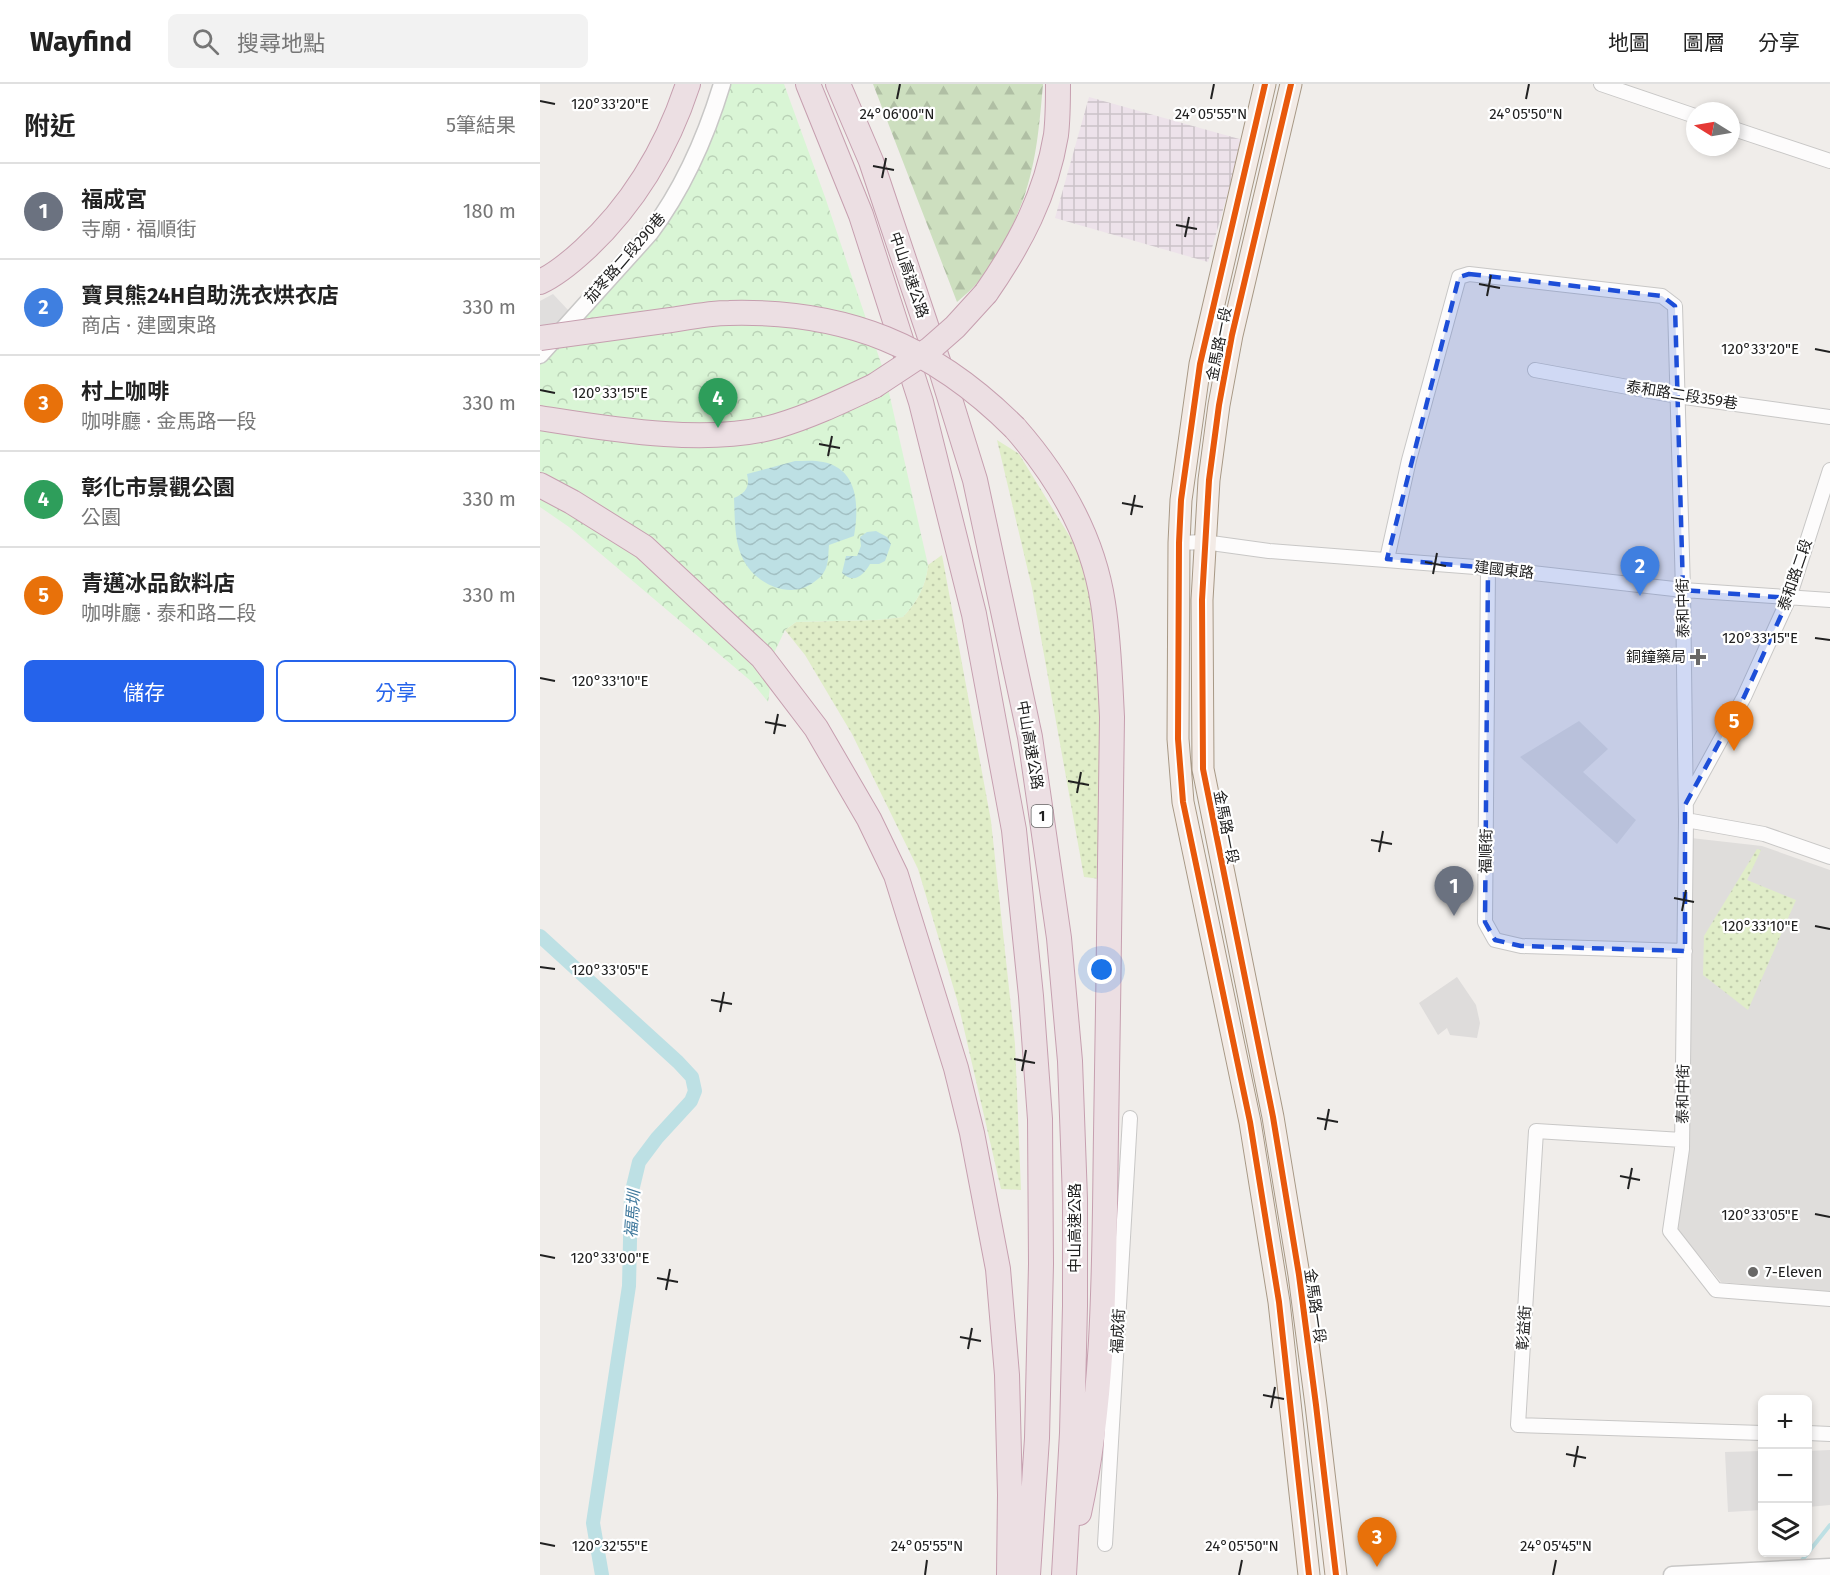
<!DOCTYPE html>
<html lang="zh-TW">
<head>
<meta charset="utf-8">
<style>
	body { margin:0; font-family:"Fira Sans","Noto Sans TC",sans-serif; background:#f2f2f2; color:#222 }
	.controls { position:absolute; right:18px; bottom:18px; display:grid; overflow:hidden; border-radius:9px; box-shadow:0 3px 9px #0003 }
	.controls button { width:54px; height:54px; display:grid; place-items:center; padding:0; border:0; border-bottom:2px solid #e0e0e0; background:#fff; color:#222; font:30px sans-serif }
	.compass { position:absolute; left:1146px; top:18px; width:54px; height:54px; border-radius:50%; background:#fff; box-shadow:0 3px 9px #0003; rotate:281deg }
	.you { position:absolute; left:562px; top:886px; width:21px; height:21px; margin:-15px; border:4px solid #fff; border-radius:50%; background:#1a73e8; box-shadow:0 0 0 9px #1a73e833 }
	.badge { display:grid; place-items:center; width:39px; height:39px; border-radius:50%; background:#2563eb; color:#fff; font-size:20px; font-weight:700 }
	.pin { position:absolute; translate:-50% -50px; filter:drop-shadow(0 2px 3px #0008) }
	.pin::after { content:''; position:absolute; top:32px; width:21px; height:18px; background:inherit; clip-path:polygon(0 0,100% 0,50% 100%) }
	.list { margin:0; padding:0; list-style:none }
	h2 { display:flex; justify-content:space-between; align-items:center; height:78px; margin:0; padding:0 24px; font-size:26px }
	h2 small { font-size:20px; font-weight:400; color:#767676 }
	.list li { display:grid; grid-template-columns:39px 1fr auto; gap:18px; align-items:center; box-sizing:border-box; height:96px; padding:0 24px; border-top:2px solid #e0e0e0 }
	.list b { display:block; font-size:22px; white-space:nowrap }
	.list p { margin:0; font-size:20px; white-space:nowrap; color:#767676 }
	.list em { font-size:20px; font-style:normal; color:#767676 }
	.actions { display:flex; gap:12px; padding:18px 24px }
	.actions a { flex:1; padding:14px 0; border:2px solid #2563eb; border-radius:9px; text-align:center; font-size:21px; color:#2563eb }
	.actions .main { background:#2563eb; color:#fff }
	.icon { flex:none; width:33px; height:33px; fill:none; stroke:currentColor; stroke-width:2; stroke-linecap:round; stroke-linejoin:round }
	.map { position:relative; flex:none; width:1290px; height:1491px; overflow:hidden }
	header { display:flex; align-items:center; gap:36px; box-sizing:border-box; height:84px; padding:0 30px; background:#fff; border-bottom:2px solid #e0e0e0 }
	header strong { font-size:28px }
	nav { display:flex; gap:33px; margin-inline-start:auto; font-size:21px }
	.search { width:420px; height:54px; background:#f2f2f2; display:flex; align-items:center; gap:15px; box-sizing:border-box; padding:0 21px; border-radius:9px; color:#767676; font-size:22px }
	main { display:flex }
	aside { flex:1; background:#fff }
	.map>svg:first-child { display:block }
	.residential { fill:#dfdddb }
	.industrial { fill:url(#industrial-grid) }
	.religious { fill:#dedcdb }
	.grass { fill:url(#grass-dots) }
	.forest { fill:url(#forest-firs) }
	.park { fill:url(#park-crowns) }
	.parking { fill:#e0dedd }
	.water { fill:url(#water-waves) }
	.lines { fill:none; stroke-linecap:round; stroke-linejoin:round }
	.stream { stroke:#bde0e4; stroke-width:4 }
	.canal { stroke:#bde0e4; stroke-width:14 }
	.minor-casing { stroke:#c8c7c6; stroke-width:16 }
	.tertiary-casing { stroke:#c8c7c6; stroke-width:19 }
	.primary-casing { stroke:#a79885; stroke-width:23 }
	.motorway-casing { stroke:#c69faf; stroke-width:26 }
	.minor { stroke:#fdfcfc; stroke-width:14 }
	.tertiary { stroke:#fdfcfc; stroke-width:16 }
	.primary { stroke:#f3ebe6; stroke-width:21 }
	.motorway { stroke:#ecdfe3; stroke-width:24 }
	.motorway-bridge-casing { stroke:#c69faf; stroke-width:26; stroke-linecap:butt }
	.motorway-bridge { stroke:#ecdfe3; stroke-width:24 }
	.cycleway-casing { stroke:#fff; stroke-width:10 }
	.cycleway { stroke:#e8590c; stroke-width:6 }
	.marked { fill:#1d4ed8; fill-opacity:0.2; stroke:#1d4ed8; stroke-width:4.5; stroke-dasharray:12 8; stroke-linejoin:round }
	.ticks { fill:none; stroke:#212121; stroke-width:2 }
	.poi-dot { fill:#696867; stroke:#fff; stroke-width:2 }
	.labels { text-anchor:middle; stroke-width:4.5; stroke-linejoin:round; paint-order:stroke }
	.shield { fill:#fff; stroke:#646464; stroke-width:1.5 }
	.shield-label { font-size:14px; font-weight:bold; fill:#212121 }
	.street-label { font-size:15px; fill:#212121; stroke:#fff }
	.poi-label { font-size:15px; fill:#212121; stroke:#fff; text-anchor:end }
	.water-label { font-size:16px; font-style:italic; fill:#40799d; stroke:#fff }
	.ticks-label { font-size:15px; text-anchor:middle; fill:#212121; stroke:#fff; stroke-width:4.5; stroke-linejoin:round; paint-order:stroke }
</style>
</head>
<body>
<header>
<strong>Wayfind</strong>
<div class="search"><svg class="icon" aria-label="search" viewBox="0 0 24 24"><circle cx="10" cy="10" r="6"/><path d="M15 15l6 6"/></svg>搜尋地點</div>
<nav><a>地圖</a><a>圖層</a><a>分享</a></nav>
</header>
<main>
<aside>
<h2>附近<small>5筆結果</small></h2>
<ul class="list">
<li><span class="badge" style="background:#6b7280">1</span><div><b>福成宮</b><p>寺廟 · 福順街</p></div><em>180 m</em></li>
<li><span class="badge" style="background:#3f7fe0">2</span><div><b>寶貝熊24H自助洗衣烘衣店</b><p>商店 · 建國東路</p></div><em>330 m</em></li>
<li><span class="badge" style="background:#e8710a">3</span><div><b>村上咖啡</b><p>咖啡廳 · 金馬路一段</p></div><em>330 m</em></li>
<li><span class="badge" style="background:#2e9e5b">4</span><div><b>彰化市景觀公園</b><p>公園</p></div><em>330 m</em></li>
<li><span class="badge" style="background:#e8710a">5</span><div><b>青邁冰品飲料店</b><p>咖啡廳 · 泰和路二段</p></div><em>330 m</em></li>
</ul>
<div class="actions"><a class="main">儲存</a><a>分享</a></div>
</aside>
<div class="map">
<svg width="1290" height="1491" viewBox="0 0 1290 1491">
	<defs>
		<pattern id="industrial-grid" width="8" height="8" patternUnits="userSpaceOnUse" patternTransform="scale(1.5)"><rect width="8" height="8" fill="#ede2ea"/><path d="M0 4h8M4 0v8" fill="none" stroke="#cbc2c8"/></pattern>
		<pattern id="grass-dots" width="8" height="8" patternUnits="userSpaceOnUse" patternTransform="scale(1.5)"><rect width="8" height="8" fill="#e0edc8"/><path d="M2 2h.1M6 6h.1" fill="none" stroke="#c0cbac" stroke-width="1.8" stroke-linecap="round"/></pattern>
		<pattern id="forest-firs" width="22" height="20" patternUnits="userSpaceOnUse" patternTransform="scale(1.5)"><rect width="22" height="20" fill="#cddfbf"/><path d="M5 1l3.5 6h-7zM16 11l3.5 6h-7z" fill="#b0bfa4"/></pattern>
		<pattern id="park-crowns" width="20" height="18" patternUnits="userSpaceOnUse" patternTransform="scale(1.5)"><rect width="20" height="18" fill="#d9f5d5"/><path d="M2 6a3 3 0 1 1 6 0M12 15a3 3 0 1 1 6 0" fill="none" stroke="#bad2b7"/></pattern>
		<pattern id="water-waves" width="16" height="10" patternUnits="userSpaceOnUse" patternTransform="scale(1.5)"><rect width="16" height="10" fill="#bde0e4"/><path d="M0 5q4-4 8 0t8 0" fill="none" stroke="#a2c0c3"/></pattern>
	</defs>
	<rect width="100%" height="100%" fill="#f0edea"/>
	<!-- residential -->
	<path class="residential" d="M1151 754 1222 762 1290 786V1208L1181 1198 1135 1143Z"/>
	<!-- industrial -->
	<path class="industrial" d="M549 13 703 56 668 178 515 134Z"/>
	<!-- religious -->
	<path class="religious" d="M917 893 936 921 940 939 937 954 910 951 907 944 898 951 879 919Z"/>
	<!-- grass -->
	<path class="grass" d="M457 356 479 370 543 474 562 568 569 796 544 793 492 504Z
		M402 471 451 737 475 960 481 1106 461 1105 418 919 378 785 312 650 265 571 245 546 256 538 336 536 363 533C377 518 386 502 388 481Z
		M1217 765 1221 766 1207 796 1256 816 1208 926 1163 891 1164 852Z"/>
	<!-- forest -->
	<path class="forest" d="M333 0H503C498 59 494 103 465 156 458 170 451 184 440 196 433 204 425 211 417 218Z"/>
	<!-- park -->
	<path class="park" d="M184 0H244L285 113 345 291 388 481C386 502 377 518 363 533L336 536 256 538 245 546 235 567 228 618 212 598 29 443 0 423V276L126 134Z"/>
	<!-- parking -->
	<path class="parking" d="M13 210 29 227 0 264V217Z
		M1039 637 1068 665 1043 688 1096 736 1077 760 980 673Z
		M1290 1366V1421L1268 1423V1367Z
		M1222 1367V1426L1188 1428 1185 1368Z"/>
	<!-- water -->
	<path class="water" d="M255 377C264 377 274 376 283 378 319 385 319 423 314 452L289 461C288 470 289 480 284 488 282 492 278 495 274 498 251 516 217 501 204 477 194 459 195 435 194 414 206 409 210 403 207 390Z
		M336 447 347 453 351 460 345 477 339 480H330C323 492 314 500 302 489L306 472H317L321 462 320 453 327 448Z"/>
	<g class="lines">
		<!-- stream -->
		<path class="stream" d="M1259 1480 1290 1441"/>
		<!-- canal -->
		<path class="canal" d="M0 852 138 978 152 993 155 1007 151 1017 117 1054 99 1078 91 1111 89 1202 53 1439 62 1491"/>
		<defs>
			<path id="minor" d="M1061 0 1155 32
				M1191 44 1290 77
				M995 286 1137 312 1290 333
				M639 459 664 458 729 467 948 484 1143 506 1290 516
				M847 475 869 376 919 193 929 190 1122 212 1135 222 1143 506 1146 736 1142 1065 1130 1147 1176 1206 1290 1215
				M948 484 945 838 955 856 981 862 1145 867
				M1146 719 1204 613 1249 514 1290 386
				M1146 736 1224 750 1290 773
				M1142 1056 996 1047 978 1341 1222 1349
				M1268 1349 1290 1350
				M565 1460 590 1034"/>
			<path id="tertiary" d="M0 271 110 149C143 105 166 53 182 0
				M1132 1491 1290 1483"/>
			<path id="primary" d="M725 0 660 280 641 416 639 459 638 655 643 718 710 1038 739 1218 769 1491
				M751 0 692 251 679 321 669 396 662 516 663 685 733 1033 759 1191 776 1321 796 1491"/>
			<path id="motorway" d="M268 0 321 131 381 318 434 530 474 746 491 912 500 1035 501 1180 497 1354 488 1491
				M298 0 331 77 401 286 435 396 490 653 519 854 530 977 535 1115V1222L532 1349 524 1491
				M0 198C17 190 31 178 44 166 94 120 127 64 148 0
				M446 209C480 160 506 111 516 51 518 34 518 17 518 0
				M0 334C70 345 168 362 237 342 271 332 302 317 334 302
				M475 344C518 393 553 453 563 519 569 557 570 595 572 633 571 772 568 911 566 1050 564 1177 566 1305 539 1429
				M0 401 32 418 104 463 222 573 276 644 329 735 356 791 416 984 432 1049 458 1185 467 1291 470 1411 469 1491"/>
		</defs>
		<!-- minor casing -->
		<use href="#minor" class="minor-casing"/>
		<!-- tertiary casing -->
		<use href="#tertiary" class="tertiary-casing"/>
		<!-- primary casing -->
		<use href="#primary" class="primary-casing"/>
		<!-- motorway casing -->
		<use href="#motorway" class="motorway-casing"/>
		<!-- minor -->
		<use href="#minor" class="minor"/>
		<!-- tertiary -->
		<use href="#tertiary" class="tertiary"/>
		<!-- primary -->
		<use href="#primary" class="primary"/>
		<!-- motorway -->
		<use href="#motorway" class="motorway"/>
		<defs>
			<path id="motorway-bridge" d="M0 254C44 248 87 242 131 236 150 233 170 229 189 229 306 226 393 262 475 344
				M334 302 390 265 415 243 446 209"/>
		</defs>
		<!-- motorway-bridge casing -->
		<use href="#motorway-bridge" class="motorway-bridge-casing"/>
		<!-- motorway-bridge -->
		<use href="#motorway-bridge" class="motorway-bridge"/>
		<defs>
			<path id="cycleway" d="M725 0 660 280 641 416 639 459 638 655 643 718 710 1038 739 1218 769 1491
				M751 0 692 251 679 321 669 396 662 516 663 685 733 1033 759 1191 776 1321 796 1491"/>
		</defs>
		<!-- cycleway casing -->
		<use href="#cycleway" class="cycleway-casing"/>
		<!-- cycleway -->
		<use href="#cycleway" class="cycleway"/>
	</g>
	<!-- marked area -->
	<path class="marked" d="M929 190 1122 212 1135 222 1143 506 1249 514 1204 613 1145 721V867L981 862 955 856 945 838 948 484 847 475 919 193Z"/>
	<!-- ticks -->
	<path class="ticks" d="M357 15 360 0M671 15 674 0M986 15 989 0M0 17 15 20M333 82 354 86M342 94 346 74M636 141 657 145M645 153 649 133M939 200 960 204M947 212 951 191M1275 265 1290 268M0 306 15 309M279 360 300 364M288 372 292 352M582 419 603 423M591 431 595 411M885 478 906 482M893 490 897 469M1275 554 1290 556M0 594 15 597M225 638 246 642M234 650 238 630M528 697 549 701M537 709 541 688M831 756 852 760M839 768 843 747M1134 814 1154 818M1142 827 1146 806M1275 842 1290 845M0 883 15 885M171 916 192 920M180 928 184 908M474 975 495 979M482 987 486 966M777 1034 798 1038M785 1046 789 1025M1080 1092 1100 1096M1088 1105 1092 1084M1275 1130 1290 1133M0 1171 15 1174M117 1194 138 1198M126 1206 130 1185M420 1253 441 1257M428 1265 432 1244M723 1311 744 1315M731 1324 735 1303M1026 1370 1046 1374M1034 1383 1038 1362M0 1459 15 1462M385 1491 387 1476M699 1491 702 1476M1013 1491 1016 1476"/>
	<!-- markers -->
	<g class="poi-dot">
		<path d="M1155 564h6v6h6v6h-6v6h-6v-6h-6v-6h6z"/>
		<circle cx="1213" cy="1188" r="6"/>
	</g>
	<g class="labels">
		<!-- shield labels -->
		<rect class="shield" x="491.5" y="721" width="21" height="22" rx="4.5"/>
		<g class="shield-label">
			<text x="502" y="737">1</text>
		</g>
		<!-- street labels -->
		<g class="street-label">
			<text transform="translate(85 174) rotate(-49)" y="5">茄苳路二段290巷</text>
			<text transform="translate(369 191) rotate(71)" y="5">中山高速公路</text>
			<text transform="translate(679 260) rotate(-79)" y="5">金馬路一段</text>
			<text transform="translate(1142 311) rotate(9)" y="5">泰和路二段359巷</text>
			<text transform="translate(964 486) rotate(6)" y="5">建國東路</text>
			<text transform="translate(1255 491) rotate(-71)" y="5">泰和路二段</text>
			<text transform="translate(1143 524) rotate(-91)" y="5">泰和中街</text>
			<text transform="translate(490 661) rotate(80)" y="5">中山高速公路</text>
			<text transform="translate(686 743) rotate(79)" y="5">金馬路一段</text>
			<text transform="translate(946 767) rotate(-89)" y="5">福順街</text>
			<text transform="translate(1143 1010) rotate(-89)" y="5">泰和中街</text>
			<text transform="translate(535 1144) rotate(-90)" y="5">中山高速公路</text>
			<text transform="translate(775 1222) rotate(82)" y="5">金馬路一段</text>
			<text transform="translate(984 1244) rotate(-86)" y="5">彰益街</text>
			<text transform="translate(578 1247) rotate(-87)" y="5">福成街</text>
		</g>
		<!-- poi labels -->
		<g class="poi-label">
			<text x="1146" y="578">銅鐘藥局</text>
			<text x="1225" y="1193" text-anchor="start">7-Eleven</text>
		</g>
		<!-- water labels -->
		<g class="water-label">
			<text transform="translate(92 1130) rotate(-86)" y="6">福馬圳</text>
		</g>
	</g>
	<g class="ticks-label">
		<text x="70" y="25">120°33'20"E</text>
		<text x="357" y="35">24°06'00"N</text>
		<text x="671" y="35">24°05'55"N</text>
		<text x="986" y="35">24°05'50"N</text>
		<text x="1220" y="270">120°33'20"E</text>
		<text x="70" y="314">120°33'15"E</text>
		<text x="1220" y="559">120°33'15"E</text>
		<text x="70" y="602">120°33'10"E</text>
		<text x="1220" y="847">120°33'10"E</text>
		<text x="70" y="891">120°33'05"E</text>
		<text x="1220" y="1136">120°33'05"E</text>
		<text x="70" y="1179">120°33'00"E</text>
		<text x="387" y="1467">24°05'55"N</text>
		<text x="702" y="1467">24°05'50"N</text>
		<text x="1016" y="1467">24°05'45"N</text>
		<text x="70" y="1467">120°32'55"E</text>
	</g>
</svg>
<div class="controls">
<button>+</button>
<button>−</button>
<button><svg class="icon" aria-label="layers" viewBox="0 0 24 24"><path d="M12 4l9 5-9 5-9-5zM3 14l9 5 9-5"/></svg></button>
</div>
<svg class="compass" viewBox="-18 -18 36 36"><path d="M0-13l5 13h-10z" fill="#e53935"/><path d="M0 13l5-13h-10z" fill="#767676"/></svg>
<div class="you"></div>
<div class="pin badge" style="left:914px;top:832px;background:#6b7280">1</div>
<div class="pin badge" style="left:1100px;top:512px;background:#3f7fe0">2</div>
<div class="pin badge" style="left:837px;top:1483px;background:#e8710a">3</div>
<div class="pin badge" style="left:178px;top:344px;background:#2e9e5b">4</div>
<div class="pin badge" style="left:1194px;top:667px;background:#e8710a">5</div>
</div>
</main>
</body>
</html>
